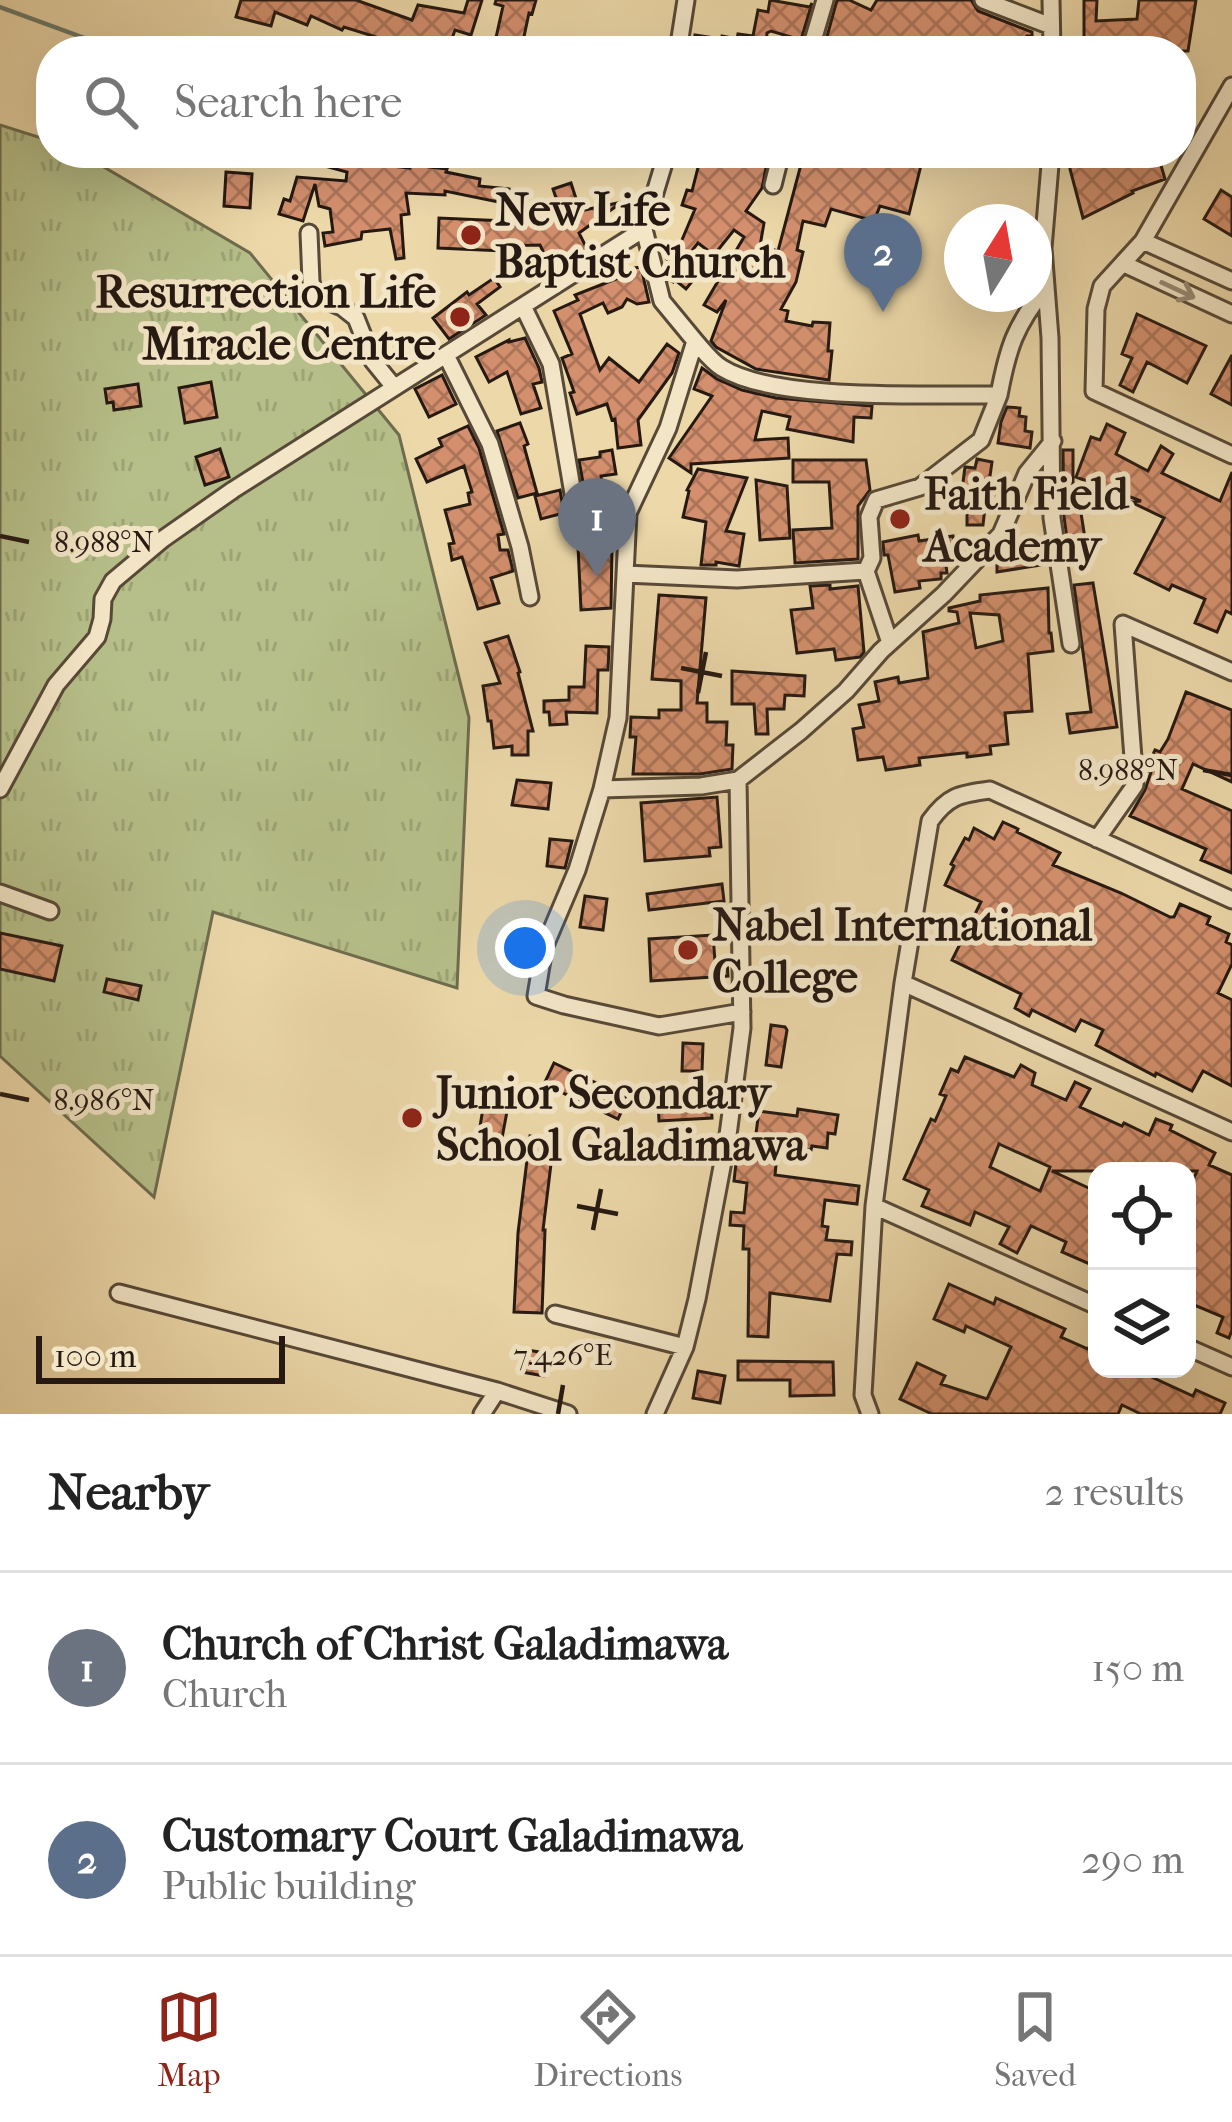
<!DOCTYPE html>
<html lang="en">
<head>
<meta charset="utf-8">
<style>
	body { margin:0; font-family:"IM FELL French Canon",serif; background:#f6f6f6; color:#222 }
	.controls { position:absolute; right:36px; bottom:36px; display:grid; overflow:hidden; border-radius:24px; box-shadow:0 12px 48px #0002 }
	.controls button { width:108px; height:108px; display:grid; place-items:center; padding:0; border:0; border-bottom:3px solid #e0e0e0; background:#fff; color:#222; font:60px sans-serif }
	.compass { position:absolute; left:944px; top:204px; width:108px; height:108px; border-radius:50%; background:#fff; box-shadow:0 12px 48px #0002; rotate:11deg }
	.scale { position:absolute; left:36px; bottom:30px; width:249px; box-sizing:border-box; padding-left:12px; border:6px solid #251912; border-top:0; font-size:33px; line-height:42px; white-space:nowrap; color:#251912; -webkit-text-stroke:9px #f3e6c7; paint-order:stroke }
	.you { position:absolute; left:525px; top:948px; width:42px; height:42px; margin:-30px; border:9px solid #fff; border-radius:50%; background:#1a73e8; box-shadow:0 0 0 18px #1a73e833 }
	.badge { display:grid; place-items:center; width:78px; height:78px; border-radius:50%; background:#8f2418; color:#fff; font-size:39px; font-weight:700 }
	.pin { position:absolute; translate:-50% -99px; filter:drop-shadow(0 3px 6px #0008) }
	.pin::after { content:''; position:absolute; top:63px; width:42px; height:36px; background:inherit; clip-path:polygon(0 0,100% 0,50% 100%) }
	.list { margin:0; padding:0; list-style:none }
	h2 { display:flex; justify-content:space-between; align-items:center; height:156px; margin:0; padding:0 48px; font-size:51px }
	h2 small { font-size:39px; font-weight:400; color:#767676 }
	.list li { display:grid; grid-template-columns:78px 1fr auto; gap:36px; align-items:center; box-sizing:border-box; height:192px; padding:0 48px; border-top:3px solid #e0e0e0 }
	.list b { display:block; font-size:45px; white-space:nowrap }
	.list p { margin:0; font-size:39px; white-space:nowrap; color:#767676 }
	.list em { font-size:39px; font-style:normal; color:#767676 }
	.icon { flex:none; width:66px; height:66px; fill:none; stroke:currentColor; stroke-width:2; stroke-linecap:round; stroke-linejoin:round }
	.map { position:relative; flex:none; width:1232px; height:1414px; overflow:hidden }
	.search { position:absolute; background:#fff; box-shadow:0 12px 48px #0002; left:36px; right:36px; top:36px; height:132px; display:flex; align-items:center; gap:30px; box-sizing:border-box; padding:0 42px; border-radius:48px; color:#767676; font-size:45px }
	.sheet { height:540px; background:#fff }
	nav { display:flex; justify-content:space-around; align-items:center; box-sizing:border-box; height:168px; border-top:3px solid #e0e0e0; background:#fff; font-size:33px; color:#767676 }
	nav a { display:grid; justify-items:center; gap:6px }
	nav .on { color:#8f2418 }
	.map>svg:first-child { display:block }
	.grass { fill:url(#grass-tufts); stroke:#6e6c4e; stroke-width:3 }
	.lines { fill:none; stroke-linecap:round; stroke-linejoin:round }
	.stream { stroke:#6b7a6a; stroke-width:4.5 }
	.building { fill:url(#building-cross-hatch); stroke:#251912; stroke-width:3; fill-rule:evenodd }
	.minor-casing { stroke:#574938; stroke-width:21 }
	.minor { stroke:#f3e6c7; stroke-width:15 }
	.oneway { stroke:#968a76 }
	.ticks { fill:none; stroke:#251912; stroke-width:4.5 }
	.poi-dot { fill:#8f2418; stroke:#f3e6c7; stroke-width:4.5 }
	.labels { text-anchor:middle; stroke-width:10; stroke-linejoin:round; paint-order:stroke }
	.poi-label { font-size:45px; font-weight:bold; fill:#251912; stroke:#f3e6c7; text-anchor:start }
	.ticks-label { font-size:30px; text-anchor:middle; fill:#251912; stroke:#f3e6c7; stroke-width:10; stroke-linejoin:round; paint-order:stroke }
</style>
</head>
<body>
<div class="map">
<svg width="1232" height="1414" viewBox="0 0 1232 1414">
	<defs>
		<pattern id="grass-tufts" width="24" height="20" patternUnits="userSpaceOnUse" patternTransform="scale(3)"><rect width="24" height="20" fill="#b6bf89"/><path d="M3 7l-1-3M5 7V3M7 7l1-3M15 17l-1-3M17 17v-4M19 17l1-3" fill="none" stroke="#9ca475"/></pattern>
		<pattern id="building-cross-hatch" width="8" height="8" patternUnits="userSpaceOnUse" patternTransform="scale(3)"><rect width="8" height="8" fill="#d4906e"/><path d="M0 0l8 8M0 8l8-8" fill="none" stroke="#ac7559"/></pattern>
	</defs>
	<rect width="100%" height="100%" fill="#ecd8a9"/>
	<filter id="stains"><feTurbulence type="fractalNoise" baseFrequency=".00167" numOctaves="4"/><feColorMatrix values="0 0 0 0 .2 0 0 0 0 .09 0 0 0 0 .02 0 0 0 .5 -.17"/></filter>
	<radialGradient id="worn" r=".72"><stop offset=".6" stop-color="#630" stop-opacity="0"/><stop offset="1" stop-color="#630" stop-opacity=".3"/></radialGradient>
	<!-- grass -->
	<path class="grass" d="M0 125 51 141V153H80L250 253 399 435 469 718 457 988 213 912 154 1197 0 1056Z"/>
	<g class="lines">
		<!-- stream -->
		<path class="stream" d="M0 7 120 51"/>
	</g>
	<!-- building -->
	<path class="building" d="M241 0H356L412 20 418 5 464 13 468 0H482L471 35 455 30 449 47 429 41 428 46 410 41 408 47 344 27 342 30 311 16 307 25 275 12 271 26 236 17Z
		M496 0H536L532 14 529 13 521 51H493L503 6 495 4Z
		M770 0 810 7 812 3 801 40 771 31 767 33 765 51H697V49L693 48 695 35 721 39 722 36 737 39 738 34 753 36 758 10 768 12Z
		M837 0H849L871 10 877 0H971L978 11 1032 32V36H1027L1026 51H823Z
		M1084 0H1097L1096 21 1137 19 1139 0H1196L1188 51H1084Z
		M292 153H382V165L410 168 412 156 431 159 429 167 447 169 446 172 480 179 479 186 509 189 508 204 445 191V195L406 193 409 214 401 215 404 258 396 259 390 229 362 232 361 239 325 246 323 233 333 232 330 209 319 206 315 184 303 221 279 214 284 199 290 201 297 177 346 181 347 172 292 157Z
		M711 153H769L762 188 746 211 764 223 760 246 778 251 804 153H924L909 214 880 206 874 221 831 209 825 226 803 221 797 250 803 252 796 282 781 309 788 311 786 321 812 326 813 322 830 323 828 351H832L829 380 756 369 716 347 711 341 726 300 717 312 704 305 744 237 734 230 714 255 698 243 694 248 681 268 695 278 686 289 674 279 673 282 669 280 668 274 673 262 667 259 675 244 679 247 695 209 682 205 687 190 692 191 701 156 710 159Z
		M1071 153H1154V164L1160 162 1165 179 1132 191 1133 193 1083 218 1070 169Z
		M226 172 252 174 250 208 224 206Z
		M571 183 580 211 622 202 579 233 588 251 553 272 540 245 503 246V251L438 248 439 218 506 221V225L548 223 549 216 561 213 553 189Z
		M1221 190 1232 197V236L1204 219Z
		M641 267 649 302 637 304 627 299 622 307 608 313 603 303 580 314 600 370 609 358 639 382 667 344 679 353 672 373 638 420 641 445 618 448 615 419 612 420 607 404 577 414 570 393 574 392 562 358 572 354 554 311 578 300 575 295 621 277 620 270Z
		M494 278 500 287 477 304 486 315 449 339 433 318 467 292 469 295Z
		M1137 314 1206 346 1187 383 1147 362 1133 392 1120 385 1132 358 1122 354Z
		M525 338 539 368 542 382 533 384 541 408 521 414 507 372 489 382 476 357 509 340V342Z
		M1232 355V405L1211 394Z
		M702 368 717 379 742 390 776 398 872 406 871 418 854 417 853 442 787 429 790 417 762 411 755 440 788 438 789 458 691 464V473L669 458 712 396 694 389Z
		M442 375 456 404 429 417 415 389Z
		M211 382 217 417 185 423 179 388Z
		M138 384 141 406 114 410 113 402 107 403 105 389Z
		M1007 407 1020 408 1019 416 1026 417 1025 431 1032 432 1030 448 998 443 1001 422Z
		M520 423 528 444 524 446 537 493 518 498 497 431Z
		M1107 424 1125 433 1116 454 1148 471 1161 446 1173 454 1162 473 1220 501 1232 472V614L1226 611 1217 632 1195 623 1205 599 1172 585 1169 590 1135 573 1164 518 1131 502 1141 501 1076 477 1091 437 1100 440Z
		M468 426 479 448 504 534 498 535 500 550H508L513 571 491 578 499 603 478 609 462 557 452 560 449 544 454 543 445 510 470 504 468 493 472 492 464 466 427 482 416 459 442 446 439 439Z
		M220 449 229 477 205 485 196 457Z
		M612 450 616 474 601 476 607 516 589 517 579 460 600 457V452Z
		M1063 450H1073V508L1080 507 1088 557 1070 560 1064 517Z
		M977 459 992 462 989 483 996 484 993 499 986 498 983 525H967V503L964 502 966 490H962L965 467 975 468Z
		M793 460H866L870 490 858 506V559L795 563 793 530 832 528 829 482H793Z
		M698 469 747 478 726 531 744 534 739 566 716 562V565H701L706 522 683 517 689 491 687 490Z
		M756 480 787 486 790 538 760 540Z
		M560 490 564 513 541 519 535 496Z
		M918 535 919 541 953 536 957 563 946 565 947 573H941V579L919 581 920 588 895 592 888 555H884L883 542Z
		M1025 538 1043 539 1047 564 997 572V555L1002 550H1015V545H1025Z
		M612 545 611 608 581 610 578 546Z
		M1093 583 1117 727 1070 733 1067 714 1091 712 1074 585Z
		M830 585V589L858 586 864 652 860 657 836 660 834 649 797 653 791 610 813 608 810 586Z
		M1048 588 1049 633H1051L1053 651 1028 654 1032 711 1005 713 1008 744 990 746 991 754 967 757V753H963L919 758 920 765 886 770 883 757 858 760 853 729 864 727 859 705 879 701 875 682 898 677 899 683 928 678 923 632 959 623 957 612 949 611V608L980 601V595ZM970 613 999 615 1003 641 976 648Z
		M659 595 706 598 697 703H707V722H727L726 745H733L732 769 700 774H633L636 737H630L631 717 659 718V710H681V681L652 679Z
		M508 636 520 672 518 673 533 731H528V755H512V746L494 748 491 721H488L483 686 500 683 485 643Z
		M586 646 609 647 608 670H598L597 713 566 712 567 724 550 725 549 712H544V701L569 700V687H584Z
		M732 671 805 676 804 696 785 695 784 709H767L768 734H756L754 704H732Z
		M1186 692 1232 710V782L1193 764 1182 789 1232 811V873L1201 860 1206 849 1130 816 1145 790 1151 772 1146 770 1155 750 1160 752 1168 739Z
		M517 780 551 783 548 809 512 805Z
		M717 797 721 847 709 848 710 856 645 861 641 803Z
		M1003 822 1018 829 1017 832 1060 853 1053 865 1121 893 1170 917H1174L1180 904 1210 917 1207 924 1229 934 1226 942 1232 945V964L1218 993 1232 1000V1086L1203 1071 1192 1091 1156 1073 1155 1076 1096 1045 1103 1030 1081 1020 1075 1031 1032 1010 1029 1016 1015 1008 1021 994 952 960 981 902 945 885 954 866 951 864 965 838 969 840 974 828 994 839Z
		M550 839 572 841 565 868 547 866Z
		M722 884 724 901 649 910 647 894Z
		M585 896 607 899 603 930 580 927Z
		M0 933 62 946 54 981 0 969Z
		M713 935 715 961H727L728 976 651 981 649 939Z
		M107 979 141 986 138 1000 104 992Z
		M771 1025 785 1027 787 1030 781 1067 766 1065Z
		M683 1043 703 1044 702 1071H682Z
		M965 1057 1014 1077 1021 1065 1035 1073 1032 1085 1066 1100 1075 1082 1090 1089 1080 1107 1122 1126 1124 1123 1149 1135 1156 1119 1172 1125 1170 1130 1215 1153 1209 1165 1232 1175V1330L1229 1338 1217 1333 1223 1317 1187 1302V1194L1197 1171H1052L1097 1192V1255L1092 1265 1062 1252 1066 1242 1031 1226 1017 1253 1000 1244 1009 1227 975 1212 970 1225 922 1206 929 1190 904 1179 931 1119 935 1121 946 1096 940 1094 951 1069 958 1072ZM999 1144 1050 1167 1040 1191 990 1167Z
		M554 1063 628 1098 618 1119 544 1084Z
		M711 1101 712 1118 659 1121 658 1103Z
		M484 1102 508 1106 500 1149 477 1145Z
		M798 1109 838 1115 835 1134 828 1133 827 1148 812 1146 811 1150 778 1145 775 1175 859 1186 857 1204 825 1200 822 1226 828 1227 826 1240 852 1242 851 1255 837 1254 830 1301 770 1293 768 1337 748 1336 749 1249H743L744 1226 730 1225 731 1212 744 1213 747 1183 734 1181 738 1146 754 1148 759 1111 797 1116Z
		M530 1136 554 1139 543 1230H545L542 1313 514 1312 518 1233Z
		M949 1284 994 1304 996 1298 1065 1329 1061 1337 1088 1349 1097 1332V1369H1134L1193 1396 1196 1390 1225 1403 1220 1414H1141L1122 1405 1118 1414H932L900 1399 917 1363 945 1376 941 1384 987 1399 1011 1347 966 1326 964 1332 934 1319Z
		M527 1350 552 1354 549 1372 545 1371 544 1376 522 1372Z
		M738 1361 833 1362 834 1395 790 1396V1380H738Z
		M698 1371 725 1376 720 1403 693 1398Z"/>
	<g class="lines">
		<defs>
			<path id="minor" d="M983 0 1051 26
				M1051 0 1052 51
				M678 51 686 0
				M810 51 825 0
				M1232 86 1143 241 1102 286 1096 309 1094 391 1232 455
				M667 153 644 229 662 301 695 341 668 428 628 513 618 718 602 789 577 870 544 948 536 996 564 1005 659 1026 742 1012
				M1051 153 1043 248 1050 338 1052 518 1071 644
				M773 185 781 153
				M309 233 311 281 314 295 342 307 356 318 373 361 394 387
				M1143 241 1232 281
				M1124 264 1232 314
				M523 306 551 364 579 529 627 527
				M695 341C703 350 712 362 722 368 777 402 931 394 999 395 1008 347 1015 326 1046 287
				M446 355 490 444 520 547 530 597
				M866 571 872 558 869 517 876 500 920 487 981 440 999 395
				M625 574 737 579 866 571 890 643
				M0 789 56 685 97 637 102 619 103 599 113 581 163 539 233 490 644 229
				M602 789 701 786 738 780 801 731 846 691 881 651 944 594 1001 534 1027 473 1053 441
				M1097 839 1135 785 1123 624 1232 672
				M0 893 50 911
				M903 983 1232 1132
				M874 1206 1097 1306
				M119 1293 497 1391 568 1414
				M555 1314 685 1347
				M1187 1347 1232 1367
				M482 1414 497 1391
				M655 1414 685 1347 697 1299 728 1135 742 1028 738 780
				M870 1414 863 1395 874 1206 903 983 930 821C948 796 959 794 990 790L1232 900"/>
		</defs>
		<!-- minor casing -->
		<use href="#minor" class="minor-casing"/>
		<!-- minor -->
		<use href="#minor" class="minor"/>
	</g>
	<!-- one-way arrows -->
	<defs><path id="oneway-shaft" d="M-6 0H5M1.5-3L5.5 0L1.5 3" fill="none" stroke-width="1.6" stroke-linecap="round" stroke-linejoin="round" transform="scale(3)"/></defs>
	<use class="oneway" href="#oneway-shaft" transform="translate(1178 290) rotate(25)"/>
	<!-- ticks -->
	<path class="ticks" d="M0 536 29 542M681 668 722 676M698 693 706 652M1203 770 1232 775M0 1094 29 1100M577 1206 618 1214M593 1230 601 1189M558 1414 563 1385"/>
	<!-- markers -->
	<g class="poi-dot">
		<circle cx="471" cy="235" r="12"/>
		<circle cx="460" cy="317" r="12"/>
		<circle cx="900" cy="519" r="12"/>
		<circle cx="688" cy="950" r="12"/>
		<circle cx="412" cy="1118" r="12"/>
	</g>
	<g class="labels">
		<!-- poi labels -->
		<g class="poi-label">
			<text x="495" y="225">New Life<tspan x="495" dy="52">Baptist Church</tspan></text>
			<text x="436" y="307" text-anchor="end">Resurrection Life<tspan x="436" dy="52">Miracle Centre</tspan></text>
			<text x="924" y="509">Faith Field<tspan x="924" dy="52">Academy</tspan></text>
			<text x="712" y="940">Nabel International<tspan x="712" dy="52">College</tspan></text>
			<text x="436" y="1108">Junior Secondary<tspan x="436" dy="52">School Galadimawa</tspan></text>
		</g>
	</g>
	<g class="ticks-label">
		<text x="104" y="552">8.988°N</text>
		<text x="1128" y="780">8.988°N</text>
		<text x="104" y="1110">8.986°N</text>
		<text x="563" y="1365">7.426°E</text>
	</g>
	<rect width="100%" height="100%" filter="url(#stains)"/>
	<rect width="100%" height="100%" fill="url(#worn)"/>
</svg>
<div class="controls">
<button><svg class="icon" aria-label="locate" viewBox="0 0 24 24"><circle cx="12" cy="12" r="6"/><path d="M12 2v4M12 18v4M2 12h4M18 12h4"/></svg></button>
<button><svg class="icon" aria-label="layers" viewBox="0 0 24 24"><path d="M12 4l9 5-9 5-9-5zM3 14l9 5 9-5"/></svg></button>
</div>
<svg class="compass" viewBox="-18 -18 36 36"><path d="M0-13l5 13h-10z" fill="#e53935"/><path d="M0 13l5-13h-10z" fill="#767676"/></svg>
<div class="scale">100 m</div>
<div class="you"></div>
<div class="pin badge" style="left:597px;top:577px;background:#6b7280">1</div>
<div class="pin badge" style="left:883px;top:312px;background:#5c6f8a">2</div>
<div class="search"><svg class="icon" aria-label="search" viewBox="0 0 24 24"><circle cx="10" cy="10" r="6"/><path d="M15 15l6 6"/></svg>Search here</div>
</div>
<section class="sheet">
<h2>Nearby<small>2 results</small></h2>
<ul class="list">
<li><span class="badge" style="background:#6b7280">1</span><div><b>Church of Christ Galadimawa</b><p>Church</p></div><em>150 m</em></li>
<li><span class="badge" style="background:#5c6f8a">2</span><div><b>Customary Court Galadimawa</b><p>Public building</p></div><em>290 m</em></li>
</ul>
</section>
<nav>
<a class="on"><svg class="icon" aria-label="map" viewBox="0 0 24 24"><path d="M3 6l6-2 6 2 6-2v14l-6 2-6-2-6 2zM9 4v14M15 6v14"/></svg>Map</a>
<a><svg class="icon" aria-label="directions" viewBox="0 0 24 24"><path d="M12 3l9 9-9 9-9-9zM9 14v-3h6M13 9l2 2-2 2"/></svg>Directions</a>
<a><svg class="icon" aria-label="saved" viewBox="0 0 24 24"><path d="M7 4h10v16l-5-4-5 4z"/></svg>Saved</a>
</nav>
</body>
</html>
